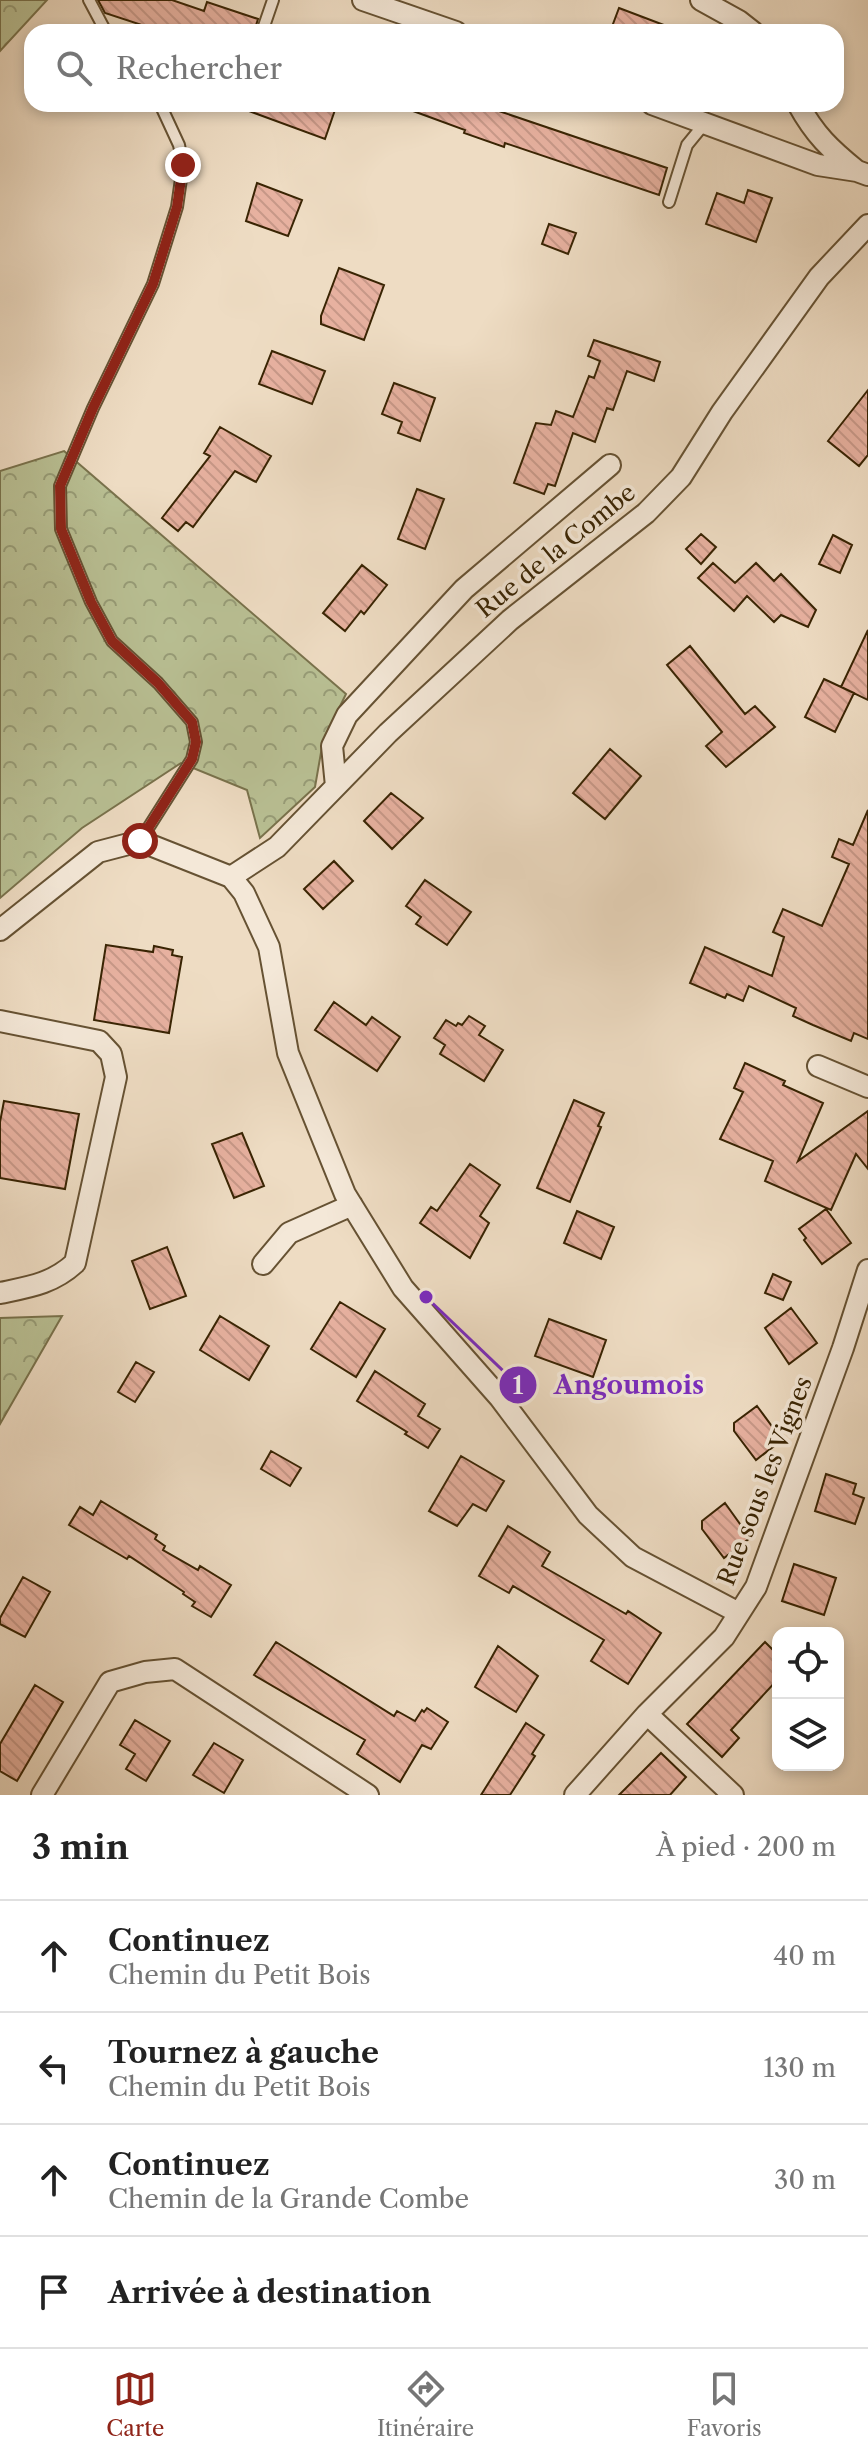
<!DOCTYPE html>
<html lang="fr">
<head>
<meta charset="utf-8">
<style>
	body { margin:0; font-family:"Libre Caslon Text",serif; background:#f2f2f2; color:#222 }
	.controls { position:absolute; right:24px; bottom:24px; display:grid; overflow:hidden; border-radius:16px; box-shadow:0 4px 12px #0003 }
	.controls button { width:72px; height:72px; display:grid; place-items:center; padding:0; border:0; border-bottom:2px solid #e0e0e0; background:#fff; color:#222; font:40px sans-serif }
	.stop { position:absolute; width:24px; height:24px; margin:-18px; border:6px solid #8f2418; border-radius:50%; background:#fff }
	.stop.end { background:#8f2418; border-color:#fff; box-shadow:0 2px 8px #0008 }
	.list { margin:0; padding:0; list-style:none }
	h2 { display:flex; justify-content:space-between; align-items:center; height:104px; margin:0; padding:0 32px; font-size:34px }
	h2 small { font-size:26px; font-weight:400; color:#767676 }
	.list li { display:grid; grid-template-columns:52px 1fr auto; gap:24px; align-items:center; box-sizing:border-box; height:112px; padding:0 32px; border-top:2px solid #e0e0e0 }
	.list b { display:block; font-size:30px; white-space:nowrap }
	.list p { margin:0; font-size:26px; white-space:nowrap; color:#767676 }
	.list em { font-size:26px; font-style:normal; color:#767676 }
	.icon { flex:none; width:44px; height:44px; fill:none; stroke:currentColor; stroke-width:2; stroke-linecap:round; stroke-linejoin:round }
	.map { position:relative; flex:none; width:868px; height:1795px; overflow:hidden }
	.search { position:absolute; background:#fff; box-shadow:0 4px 12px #0003; left:24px; right:24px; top:24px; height:88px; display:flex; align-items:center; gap:20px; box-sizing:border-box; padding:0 28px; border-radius:24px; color:#767676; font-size:30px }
	.sheet { height:552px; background:#fff }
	nav { display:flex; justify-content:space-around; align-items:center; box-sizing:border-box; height:112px; border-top:2px solid #e0e0e0; background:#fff; font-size:22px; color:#767676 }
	nav a { display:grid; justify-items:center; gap:4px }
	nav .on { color:#8f2418 }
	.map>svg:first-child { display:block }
	.forest { fill:url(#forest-crowns); stroke:#79724c; stroke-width:2 }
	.building { fill:url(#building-back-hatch); stroke:#392403; stroke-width:2 }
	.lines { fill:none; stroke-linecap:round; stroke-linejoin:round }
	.lane-casing { stroke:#665233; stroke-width:14 }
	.street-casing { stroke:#665233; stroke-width:24 }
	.lane { stroke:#f4e8d8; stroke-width:10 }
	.street { stroke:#f4e8d8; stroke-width:20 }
	.route { stroke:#8f2418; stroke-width:10 }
	.labels { text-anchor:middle; stroke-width:7; stroke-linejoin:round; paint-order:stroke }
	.street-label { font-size:24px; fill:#392403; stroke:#f4e8d8 }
	.leader { fill:none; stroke:#7b2cbf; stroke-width:3 }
	.callout-dot { fill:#7b2cbf; stroke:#f4e8d8; stroke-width:3 }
	.mark-label { font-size:24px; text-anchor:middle; font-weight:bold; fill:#fff }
	.callout-label { font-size:26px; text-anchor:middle; font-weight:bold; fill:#7b2cbf; stroke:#f4e8d8; stroke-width:7; stroke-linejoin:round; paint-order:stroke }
</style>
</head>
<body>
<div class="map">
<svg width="868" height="1795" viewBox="0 0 868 1795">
	<defs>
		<pattern id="forest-crowns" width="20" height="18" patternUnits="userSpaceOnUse" patternTransform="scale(2)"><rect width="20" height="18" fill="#b9c094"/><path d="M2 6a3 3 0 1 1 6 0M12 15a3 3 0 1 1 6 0" fill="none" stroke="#979c77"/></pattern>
		<pattern id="building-back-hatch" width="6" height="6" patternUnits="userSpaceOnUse" patternTransform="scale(2)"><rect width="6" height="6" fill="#e7b1a0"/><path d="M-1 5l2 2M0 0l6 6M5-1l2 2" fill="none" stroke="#c79888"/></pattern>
	</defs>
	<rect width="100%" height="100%" fill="#eedcc3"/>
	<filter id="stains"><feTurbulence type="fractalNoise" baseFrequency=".0025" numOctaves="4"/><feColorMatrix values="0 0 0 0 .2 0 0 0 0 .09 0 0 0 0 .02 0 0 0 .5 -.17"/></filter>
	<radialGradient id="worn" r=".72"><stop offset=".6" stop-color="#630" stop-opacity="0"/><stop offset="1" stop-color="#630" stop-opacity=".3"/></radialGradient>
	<!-- forest -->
	<path class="forest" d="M0 0H47L0 51Z
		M64 451 346 694 323 741 315 787 260 838 247 790 181 763 82 828 0 898V471Z
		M62 1316 0 1424V1318Z"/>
	<!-- building -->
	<path class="building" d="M98 0H172L204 11 207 2 258 19 254 32H163L105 13Z
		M619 8 677 30V32H610Z
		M239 104H337L325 139 238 107Z
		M406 104H498L496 110 667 168 659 195 505 143 504 147 464 133 465 130 405 108Z
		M257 183 302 200 288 236 246 221Z
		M748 190 772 198 756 242 706 224 717 193 744 203Z
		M549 224 576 233 568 254 542 244Z
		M339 268 384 285 364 340 321 324V316Z
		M594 340 660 362 654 381 627 371 613 410 607 408 595 442 573 433 555 486 548 484 544 494 514 483 536 423 551 425 556 411 573 417 589 376 594 378 600 361 588 356Z
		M272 351 325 371 312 404 259 384Z
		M394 383 435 398 420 441 398 433 402 422 382 414Z
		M868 390V455L859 466 828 441Z
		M220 427 271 456 256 482 235 471 193 527 186 522 178 531 162 518 210 456 204 453Z
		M417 489 444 499 425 549 398 539Z
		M701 534 716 547 701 564 686 549Z
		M833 535 852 545 840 573 819 564Z
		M713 563 735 583 756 563 774 581 781 574 816 610 808 627 781 615 774 622 747 596 734 611 698 578Z
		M362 565 387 585 364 614 361 611 345 631 323 613Z
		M868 630V700L841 687Z
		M690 646 745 714 755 706 775 727 726 767 706 746 722 732 667 665Z
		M824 679 854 693 835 732 805 717Z
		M610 749 641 776 605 819 573 793Z
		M391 793 423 818 392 849 364 821Z
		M868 810V1039L854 1033 851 1041 813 1025 793 1016 796 1008 749 986 743 1001 727 994 725 998 690 983 705 947 772 976 784 937 773 932 783 909 822 926 849 864 832 857 839 839 853 845Z
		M334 861 353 881 323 909 304 889Z
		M425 880 471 912 447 945 416 924 421 917 406 906Z
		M106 945 153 952 154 946 173 950 172 955 182 957 169 1033 94 1020Z
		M334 1002 366 1025 372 1017 400 1037 377 1071 315 1030Z
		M469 1016 485 1026 479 1035 503 1050 484 1081 440 1054 445 1045 434 1038 446 1020 456 1026 458 1023 462 1025Z
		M745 1063 785 1081 783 1085 823 1103 798 1161 868 1111V1169L856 1154 831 1210 765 1181 773 1161 720 1139 743 1092 734 1088Z
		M574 1100 604 1113 598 1126 601 1127 570 1202 537 1188Z
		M4 1101 79 1114 65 1189 0 1178V1122Z
		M242 1133 264 1186 234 1198 212 1144Z
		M470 1164 500 1185 480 1216 489 1223 470 1258 420 1223 431 1207 437 1211Z
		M826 1209 851 1243 822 1264 804 1240 806 1238 799 1229Z
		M577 1211 614 1227 601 1259 564 1243Z
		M167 1247 186 1296 150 1309 132 1261Z
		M773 1274 791 1282 783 1300 765 1293Z
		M340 1302 385 1329 356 1377 311 1349Z
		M791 1308 817 1343 789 1364 765 1328Z
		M220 1316 269 1346 249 1380 200 1350Z
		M549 1319 606 1340 593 1377 535 1356Z
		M136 1362 154 1372 135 1402 118 1392Z
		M375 1371 425 1404 418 1416 440 1429 428 1448 405 1434 407 1432 357 1401Z
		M757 1406 782 1440 756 1460 734 1431V1423Z
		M271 1451 301 1468 290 1486 261 1469Z
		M461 1456 504 1481 486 1511 473 1504 457 1526 429 1511Z
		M826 1474 856 1484 853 1494 864 1498 855 1524 815 1511Z
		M101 1501 157 1535 155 1539 165 1546 163 1550 198 1570 200 1566 231 1585 211 1617 192 1606 195 1602 183 1594 184 1592 129 1556 127 1559 69 1525 80 1507 93 1515Z
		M725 1503 750 1538 724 1558 702 1529V1521Z
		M508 1526 550 1552 542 1566 626 1614 628 1611 661 1633 628 1684 591 1661 604 1640 513 1586 509 1593 479 1576Z
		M794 1564 836 1578 824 1615 782 1601Z
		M23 1577 50 1592 25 1637 0 1624V1618Z
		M276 1642 394 1716 397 1711 415 1721 422 1710 424 1712 427 1708 448 1722 431 1749 422 1745 400 1782 357 1754 365 1740 254 1675Z
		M765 1642 778 1655V1679L731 1730 739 1738 722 1757 687 1724Z
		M498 1646 538 1676 516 1712 475 1687Z
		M35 1685 63 1702 17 1781 0 1771V1744Z
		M135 1720 170 1741 146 1781 126 1769 135 1754 120 1745Z
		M526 1723 544 1735 532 1754 535 1756 510 1795H481Z
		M214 1743 243 1760 224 1793 193 1775Z
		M661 1753 686 1777 670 1795H619Z"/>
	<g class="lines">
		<defs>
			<path id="lane" d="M89 0 106 32
				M262 32 273 0
				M669 202 687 145 705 123
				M140 841 192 759 196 742 192 722 158 683 112 641 91 602 61 529 60 486 93 408 153 284 177 207 183 165 179 145 160 104"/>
			<path id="street" d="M363 0 456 32
				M701 0 739 21 753 32
				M652 104 818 165 857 171 868 175
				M798 104C815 135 830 149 857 171
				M336 786 332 746 347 715 464 589 610 465
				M231 877 277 847 388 733 510 620 646 513 681 477 722 412 819 277 868 225
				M0 930 98 852 140 841 231 877 244 893 269 947 288 1053 345 1194 403 1288 500 1398 588 1515 633 1557 739 1613
				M0 1021 99 1041 111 1054 116 1077 75 1263C52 1284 29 1287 0 1293
				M818 1066 868 1087
				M263 1264 289 1233 352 1205
				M647 1714 733 1795
				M42 1795 110 1682 145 1672 175 1669 368 1795
				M575 1795 647 1714 724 1637 756 1587 843 1348 868 1270"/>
		</defs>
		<!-- lane casing -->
		<use href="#lane" class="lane-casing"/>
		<!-- street casing -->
		<use href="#street" class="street-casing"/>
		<!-- lane -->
		<use href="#lane" class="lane"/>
		<!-- street -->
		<use href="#street" class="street"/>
	</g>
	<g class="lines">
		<!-- route -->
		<path class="route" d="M140 841 192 759 196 742 192 722 158 683 112 641 91 602 61 529 60 486 93 408 153 284 177 207 183 165"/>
	</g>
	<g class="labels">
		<!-- street labels -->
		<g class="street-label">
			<text transform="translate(556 551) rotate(-39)" y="8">Rue de la Combe</text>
			<text transform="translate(765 1481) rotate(-69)" y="8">Rue sous les Vignes</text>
		</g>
	</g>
	<!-- callouts -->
	<path class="leader" d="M426 1297L518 1385"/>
	<g class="callout-dot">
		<circle cx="426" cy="1297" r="8"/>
		<circle cx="518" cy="1385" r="20"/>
	</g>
	<g class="mark-label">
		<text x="518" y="1394">1</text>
	</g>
	<g class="callout-label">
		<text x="629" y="1394">Angoumois</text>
	</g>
	<rect width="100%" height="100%" filter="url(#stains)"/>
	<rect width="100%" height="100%" fill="url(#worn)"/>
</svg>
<div class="controls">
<button><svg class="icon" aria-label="locate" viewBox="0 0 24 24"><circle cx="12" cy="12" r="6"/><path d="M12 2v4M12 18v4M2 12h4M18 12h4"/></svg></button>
<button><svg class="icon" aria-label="layers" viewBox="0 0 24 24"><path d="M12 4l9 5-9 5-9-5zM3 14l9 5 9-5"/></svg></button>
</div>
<div class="stop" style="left:140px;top:841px"></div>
<div class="stop end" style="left:183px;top:165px"></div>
<div class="search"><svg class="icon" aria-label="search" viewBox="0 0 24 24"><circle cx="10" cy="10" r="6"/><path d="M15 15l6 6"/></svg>Rechercher</div>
</div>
<section class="sheet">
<h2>3 min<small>À pied · 200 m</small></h2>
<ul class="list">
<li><svg class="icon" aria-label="ahead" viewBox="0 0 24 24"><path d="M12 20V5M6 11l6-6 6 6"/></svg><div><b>Continuez</b><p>Chemin du Petit Bois</p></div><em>40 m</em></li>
<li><svg class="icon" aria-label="left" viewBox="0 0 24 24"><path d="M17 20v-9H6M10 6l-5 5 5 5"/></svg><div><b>Tournez à gauche</b><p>Chemin du Petit Bois</p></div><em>130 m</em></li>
<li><svg class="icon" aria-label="ahead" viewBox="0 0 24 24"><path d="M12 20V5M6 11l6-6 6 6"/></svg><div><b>Continuez</b><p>Chemin de la Grande Combe</p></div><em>30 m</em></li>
<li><svg class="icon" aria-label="arrive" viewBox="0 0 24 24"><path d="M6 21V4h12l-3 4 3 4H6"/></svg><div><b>Arrivée à destination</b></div></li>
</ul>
</section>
<nav>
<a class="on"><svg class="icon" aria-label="map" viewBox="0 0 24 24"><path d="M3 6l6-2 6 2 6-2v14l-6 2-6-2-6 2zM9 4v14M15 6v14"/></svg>Carte</a>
<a><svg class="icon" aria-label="directions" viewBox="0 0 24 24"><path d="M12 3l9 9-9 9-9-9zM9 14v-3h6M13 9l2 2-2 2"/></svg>Itinéraire</a>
<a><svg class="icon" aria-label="saved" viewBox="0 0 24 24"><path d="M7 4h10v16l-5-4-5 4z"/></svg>Favoris</a>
</nav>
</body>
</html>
